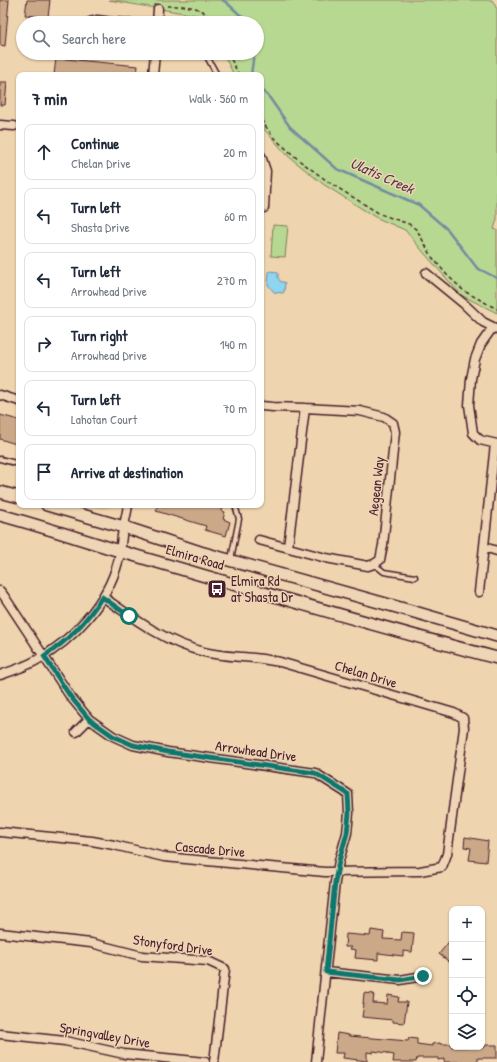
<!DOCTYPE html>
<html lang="en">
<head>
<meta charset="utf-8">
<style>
	body { margin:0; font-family:"Patrick Hand",sans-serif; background:#f6f6f7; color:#1f2937 }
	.controls { position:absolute; right:12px; bottom:12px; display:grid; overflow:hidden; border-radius:8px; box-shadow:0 1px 3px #0004 }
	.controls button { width:36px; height:36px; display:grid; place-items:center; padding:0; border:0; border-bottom:1px solid #e0e1e3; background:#fff; color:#1f2937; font:20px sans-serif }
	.stop { position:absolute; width:12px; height:12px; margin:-9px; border:3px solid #0f766e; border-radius:50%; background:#fff }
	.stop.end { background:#0f766e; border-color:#fff; box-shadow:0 1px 4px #0008 }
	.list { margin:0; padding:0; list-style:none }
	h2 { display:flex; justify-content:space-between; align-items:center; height:52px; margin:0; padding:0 16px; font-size:17px }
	h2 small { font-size:13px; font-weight:400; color:#747a83 }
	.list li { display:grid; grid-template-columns:26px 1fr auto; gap:12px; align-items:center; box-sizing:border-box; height:56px; margin:0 8px 8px; padding:0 8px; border:1px solid #e0e1e3; border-radius:8px }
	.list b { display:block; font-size:15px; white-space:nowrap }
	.list p { margin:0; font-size:13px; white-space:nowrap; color:#747a83 }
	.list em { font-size:13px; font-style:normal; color:#747a83 }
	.icon { flex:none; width:22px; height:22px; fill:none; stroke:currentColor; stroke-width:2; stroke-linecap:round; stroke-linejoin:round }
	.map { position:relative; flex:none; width:497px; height:1062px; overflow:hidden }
	.search { position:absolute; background:#fff; box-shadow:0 1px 3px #0004; left:16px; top:16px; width:248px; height:44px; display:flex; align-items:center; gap:10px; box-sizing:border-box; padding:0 14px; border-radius:22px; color:#747a83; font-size:15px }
	.panel { position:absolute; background:#fff; box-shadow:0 1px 3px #0004; left:16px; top:72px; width:248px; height:436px; border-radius:8px }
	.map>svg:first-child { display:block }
	.built { fill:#e1c4a1 }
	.green { fill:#b7d891; stroke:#807c5e }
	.water { fill:#8ed5f0; stroke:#738ca1 }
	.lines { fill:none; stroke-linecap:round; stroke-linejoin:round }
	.stream { stroke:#738ca1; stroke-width:2.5 }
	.building { fill:#cba988; stroke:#4a1f2b }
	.lane-casing { stroke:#4a1f2b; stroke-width:7 }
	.street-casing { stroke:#4a1f2b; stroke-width:11 }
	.secondary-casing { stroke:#4a1f2b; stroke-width:14 }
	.path { stroke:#4a1f2b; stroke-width:1.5; stroke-dasharray:4 3; stroke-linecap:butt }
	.lane { stroke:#edd5b5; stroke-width:4 }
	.street { stroke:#edd5b5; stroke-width:8 }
	.secondary { stroke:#edd5b5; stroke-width:11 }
	.route { stroke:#0f766e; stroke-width:5 }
	.labels { text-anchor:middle; stroke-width:3; stroke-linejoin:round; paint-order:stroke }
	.street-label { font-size:14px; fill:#4a1f2b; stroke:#edd5b5 }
	.poi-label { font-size:14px; fill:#4a1f2b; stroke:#edd5b5; text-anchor:start }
	.water-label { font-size:15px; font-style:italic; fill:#543a49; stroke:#edd5b5 }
</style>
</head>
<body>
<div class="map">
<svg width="497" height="1062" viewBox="0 0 497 1062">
	<rect width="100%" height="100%" fill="#eed4af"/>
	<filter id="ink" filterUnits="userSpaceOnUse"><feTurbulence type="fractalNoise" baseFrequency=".025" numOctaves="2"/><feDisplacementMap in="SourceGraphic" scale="8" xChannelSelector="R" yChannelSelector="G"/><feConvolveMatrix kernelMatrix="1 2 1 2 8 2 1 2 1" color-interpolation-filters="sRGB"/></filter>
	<g filter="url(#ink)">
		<!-- built -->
		<path class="built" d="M85 505H114L111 507 102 509Z"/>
		<!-- green -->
		<path class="green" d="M109 0H492L497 9V219L494 229 497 230V313L461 295 425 254 405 230 375 217 323 184 288 156 261 126V75H234L223 53H257V23H205L201 16Z
			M273 225 288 226 285 257 271 256Z"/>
		<!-- water -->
		<path class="water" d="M270 271 277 272 278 273V278L281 282H284L285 283 284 292 283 293 274 292 268 285 269 272Z"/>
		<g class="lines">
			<!-- stream -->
			<path class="stream" d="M222 0 227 3 249 23
				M251 75 254 53
				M261 89 269 97 290 127 337 169 419 205 448 230 477 268 497 278"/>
		</g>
		<!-- building -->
		<path class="building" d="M0 0H9L5 46 0 45Z
			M27 0H50L48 17 25 15Z
			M56 58 138 66 137 75H54Z
			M0 82H7L5 105H0Z
			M0 415 19 420V445L0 439Z
			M158 505H223L222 511 225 512 223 519 230 522 226 536 205 530 206 526 156 511Z
			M465 837 488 841 486 862 469 860 471 848 464 847Z
			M371 930 384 932 383 939 401 940 402 932 414 933 412 952 403 951V956L378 953V960L355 958 356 950 350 949 351 947H345L346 934 370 936Z
			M452 938V964L439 954Z
			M364 993 374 994 373 1003 387 1004 388 995 399 997 398 1002H407L404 1023 393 1022V1020L362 1017 364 1004H363Z
			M337 1033 349 1035V1036L408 1041 409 1038 417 1039V1044L432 1046V1044L440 1043V1044H452V1047H485V1045H497V1058H478V1062H444V1059L438 1060V1058H417L416 1062H393L394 1055 388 1054V1053L373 1051V1053L367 1052V1061L343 1058 344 1053H335Z"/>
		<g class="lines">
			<defs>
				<path id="lane" d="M205 53 217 75
					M0 459 19 464
					M231 559 239 519 235 505
					M374 564 384 572 415 577"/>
				<path id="street" d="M89 23 90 22 97 20 112 22 131 23
					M157 23 158 9
					M153 75 155 53
					M0 125 14 126
					M261 156 266 171 264 208
					M426 273 464 304 483 322 497 329
					M493 327 481 344 475 359 471 379 469 405 473 433 480 440 497 444
					M0 395 19 401
					M259 540 326 558 368 566 374 564 380 560 383 545 395 432 393 423 384 417 360 411 305 408 273 407 261 406
					M288 547 305 408
					M484 547 497 551
					M0 591 4 596 70 696 89 719 113 736 133 745 168 752 315 773 348 794 349 813 347 833 339 861 335 882 316 1062
					M479 592 495 444
					M0 675C12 671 25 667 37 660 73 640 107 603 118 562 121 551 121 540 123 529 125 521 127 513 128 505
					M76 732 89 719
					M0 832 92 841 114 845 164 857 325 872 420 871 442 867 447 854 464 728 463 718 454 713 280 662C274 661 268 660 262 659 243 656 223 657 204 652 167 643 134 619 103 597
					M0 933 91 943 142 956 208 961 225 969 214 1062
					M326 972 400 980 423 976
					M0 1034 65 1041 124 1054 205 1062"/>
				<path id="secondary" d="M0 492 19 497
					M47 505 124 527 200 552 411 611 497 636
					M0 515C45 527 89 542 133 555 254 590 375 626 497 658"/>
			</defs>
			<!-- lane casing -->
			<use href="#lane" class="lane-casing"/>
			<!-- street casing -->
			<use href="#street" class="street-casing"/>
			<!-- secondary casing -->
			<use href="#secondary" class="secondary-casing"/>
			<!-- path -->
			<path class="path" d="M167 6C180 6 198 5 207 15 209 17 210 20 212 23
				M228 53 239 75
				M261 120 274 138 300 161 330 183 380 214 409 224 417 230 432 257 447 275 464 291 497 309"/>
			<!-- lane -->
			<use href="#lane" class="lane"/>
			<!-- street -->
			<use href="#street" class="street"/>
			<!-- secondary -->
			<use href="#secondary" class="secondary"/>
		</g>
	</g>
	<g class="lines" filter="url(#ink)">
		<!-- route -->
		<path class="route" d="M129 616 102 597C87 621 68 641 44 656L70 696 89 719 113 736 133 745 168 752 315 773 348 794 349 813 347 833 339 861 335 882 326 972 400 980 423 976"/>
	</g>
	<!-- icons -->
	<defs>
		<symbol id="bus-square" viewBox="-11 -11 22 22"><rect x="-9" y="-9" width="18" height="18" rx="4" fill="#4a1f2b" stroke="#edd5b5"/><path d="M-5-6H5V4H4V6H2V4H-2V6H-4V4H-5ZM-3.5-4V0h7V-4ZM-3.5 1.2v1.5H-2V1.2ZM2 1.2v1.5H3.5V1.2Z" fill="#fff"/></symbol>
	</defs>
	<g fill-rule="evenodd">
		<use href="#bus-square" x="206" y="578" width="22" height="22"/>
	</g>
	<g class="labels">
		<!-- street labels -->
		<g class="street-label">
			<text transform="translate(376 486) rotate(-84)" y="5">Aegean Way</text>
			<text transform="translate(195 557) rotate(16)" y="5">Elmira Road</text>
			<text transform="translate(366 674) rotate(17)" y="5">Chelan Drive</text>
			<text transform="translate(256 751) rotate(8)" y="5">Arrowhead Drive</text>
			<text transform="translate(210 849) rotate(5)" y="5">Cascade Drive</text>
			<text transform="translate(173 945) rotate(8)" y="5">Stonyford Drive</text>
			<text transform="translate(105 1035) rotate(10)" y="5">Springvalley Drive</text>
		</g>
		<!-- poi labels -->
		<g class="poi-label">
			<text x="231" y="586">Elmira Rd<tspan x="231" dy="16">at Shasta Dr</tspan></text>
		</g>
		<!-- water labels -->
		<g class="water-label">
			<text transform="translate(382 176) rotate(24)" y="5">Ulatis Creek</text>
		</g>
	</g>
</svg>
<div class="controls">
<button>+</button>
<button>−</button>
<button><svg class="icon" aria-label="locate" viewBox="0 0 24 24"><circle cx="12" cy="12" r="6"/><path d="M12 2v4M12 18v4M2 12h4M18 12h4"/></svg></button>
<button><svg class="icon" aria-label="layers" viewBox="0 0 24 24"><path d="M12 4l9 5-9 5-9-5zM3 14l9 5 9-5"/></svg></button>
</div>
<div class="stop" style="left:129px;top:616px"></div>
<div class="stop end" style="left:423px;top:976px"></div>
<div class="search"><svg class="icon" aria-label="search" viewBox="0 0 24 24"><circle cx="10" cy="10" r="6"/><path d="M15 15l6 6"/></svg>Search here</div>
<section class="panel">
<h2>7 min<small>Walk · 560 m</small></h2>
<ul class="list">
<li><svg class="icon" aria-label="ahead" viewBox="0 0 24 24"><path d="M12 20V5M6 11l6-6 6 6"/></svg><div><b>Continue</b><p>Chelan Drive</p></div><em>20 m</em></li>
<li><svg class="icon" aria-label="left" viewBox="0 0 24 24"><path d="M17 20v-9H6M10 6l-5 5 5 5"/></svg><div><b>Turn left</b><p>Shasta Drive</p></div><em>60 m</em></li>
<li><svg class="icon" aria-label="left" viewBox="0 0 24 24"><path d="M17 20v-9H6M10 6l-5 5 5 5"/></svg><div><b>Turn left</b><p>Arrowhead Drive</p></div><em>270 m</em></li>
<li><svg class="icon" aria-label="right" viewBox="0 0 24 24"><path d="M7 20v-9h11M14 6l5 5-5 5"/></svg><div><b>Turn right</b><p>Arrowhead Drive</p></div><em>140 m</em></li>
<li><svg class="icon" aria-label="left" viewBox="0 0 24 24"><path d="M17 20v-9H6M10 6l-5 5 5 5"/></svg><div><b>Turn left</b><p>Lahotan Court</p></div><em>70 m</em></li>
<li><svg class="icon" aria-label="arrive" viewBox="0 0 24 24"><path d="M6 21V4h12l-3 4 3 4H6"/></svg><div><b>Arrive at destination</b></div></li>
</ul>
</section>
</div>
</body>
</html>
